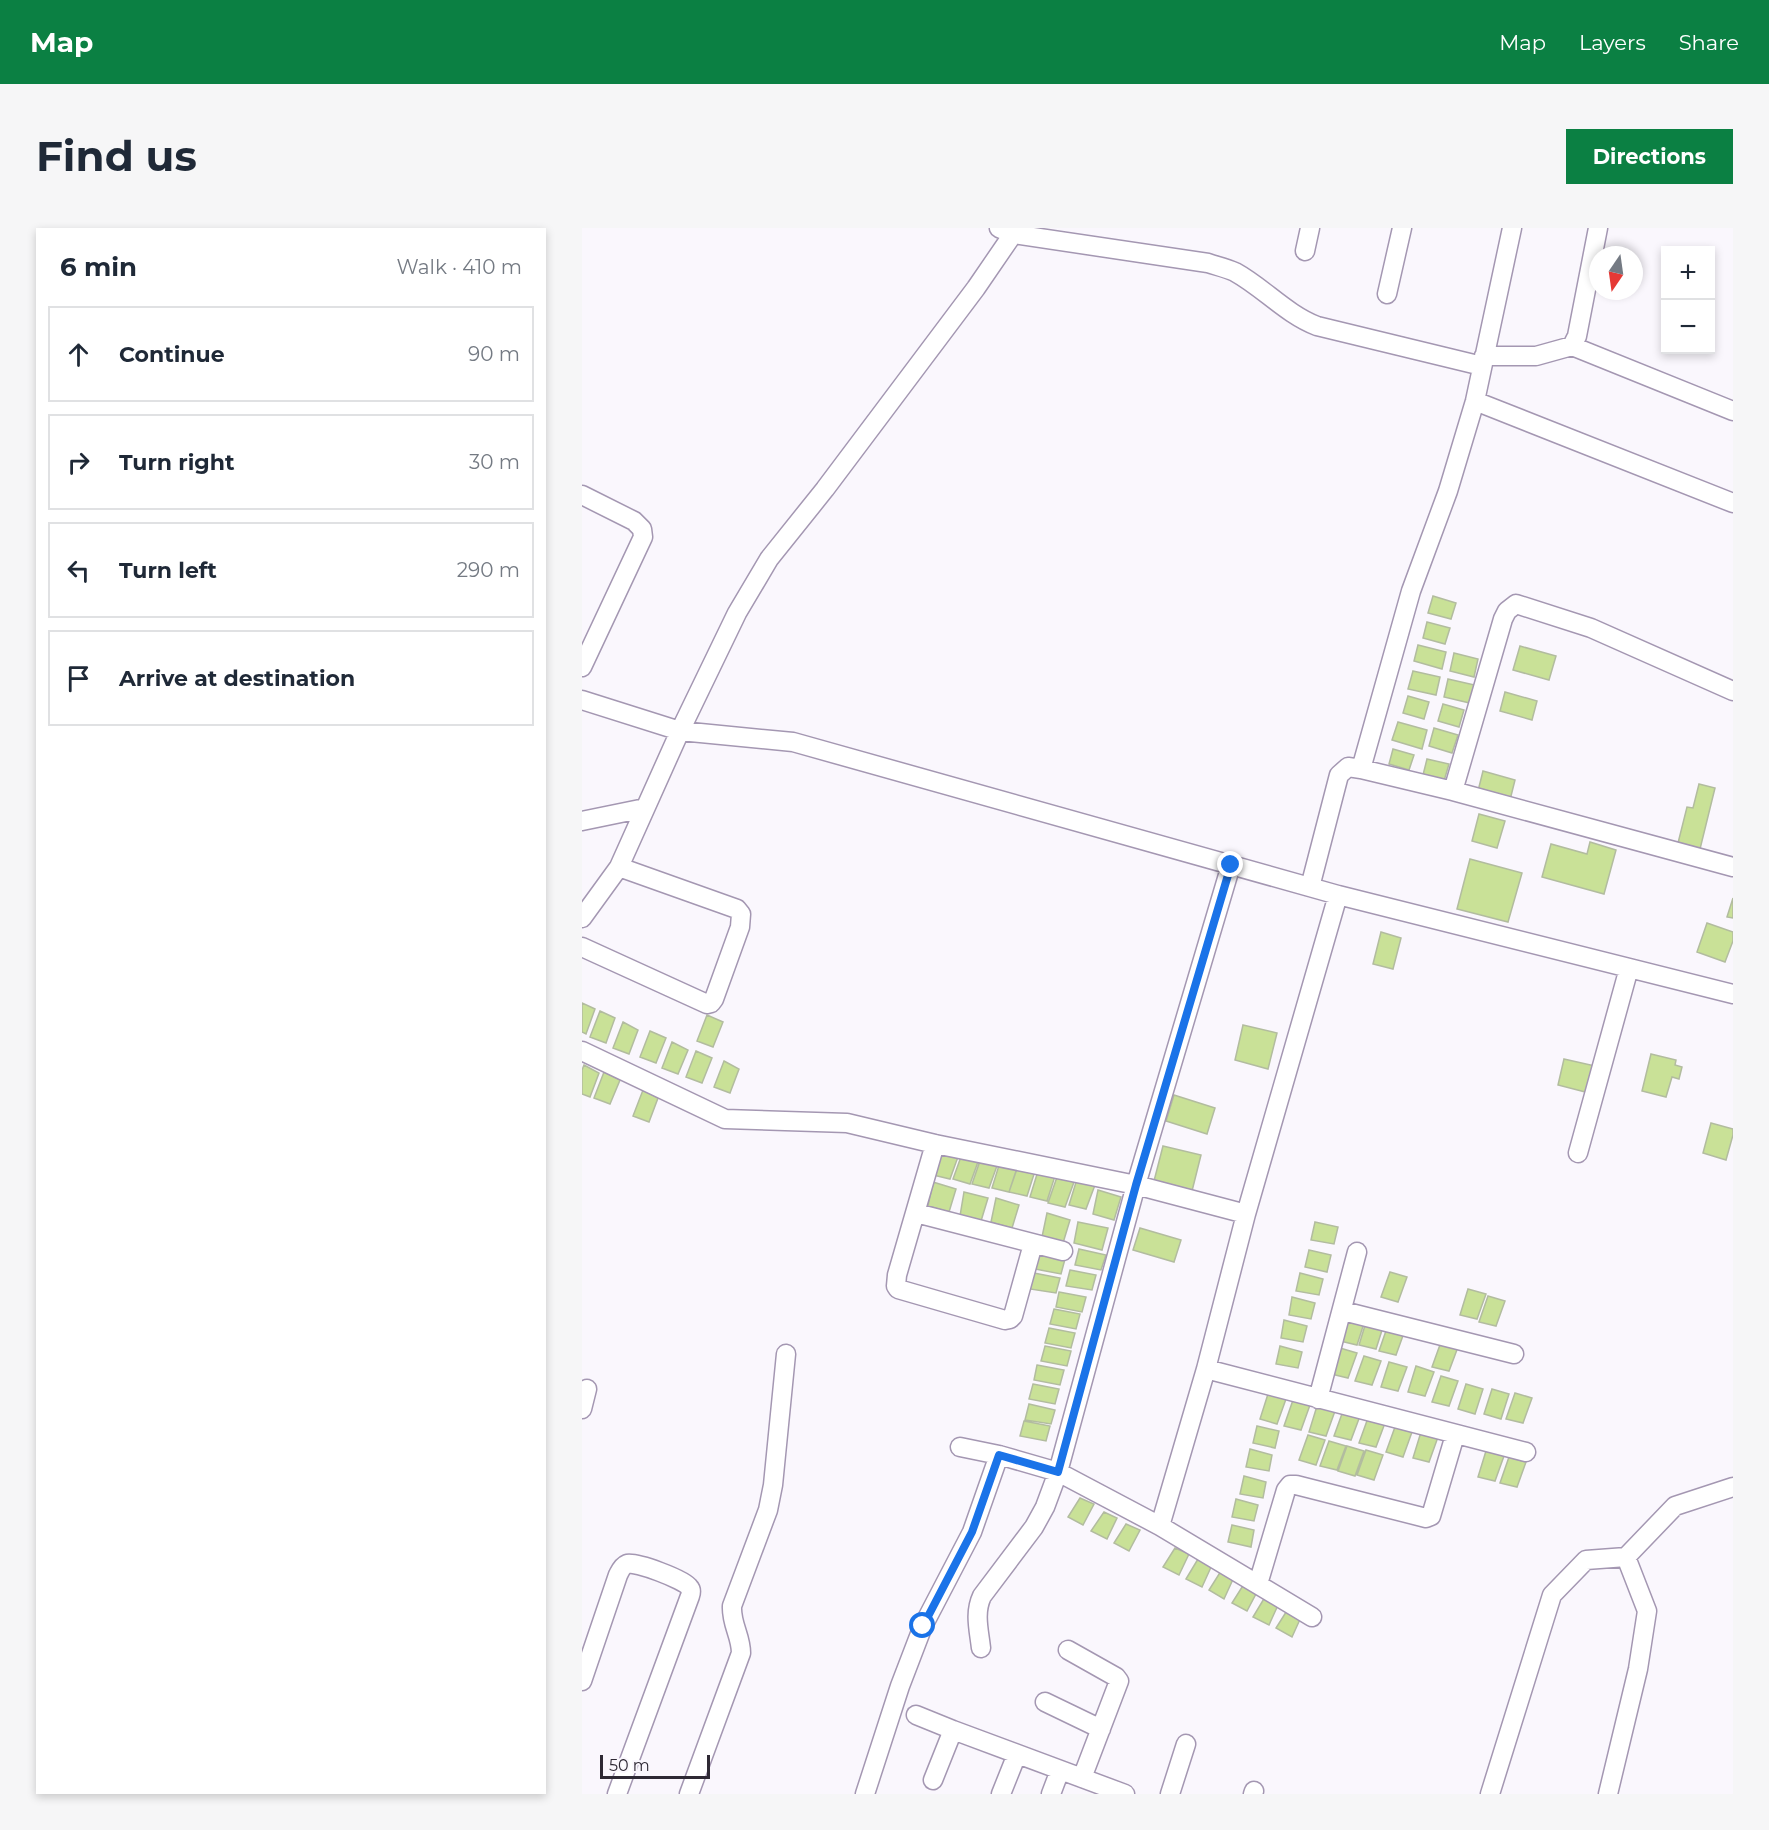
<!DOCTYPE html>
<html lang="en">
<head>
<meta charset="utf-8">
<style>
	body { margin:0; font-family:Montserrat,sans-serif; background:#f6f6f7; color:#1f2937 }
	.controls { position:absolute; right:18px; top:18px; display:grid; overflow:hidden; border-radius:0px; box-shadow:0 3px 9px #0003 }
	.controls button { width:54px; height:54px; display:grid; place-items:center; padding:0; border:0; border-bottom:2px solid #e0e1e3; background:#fff; color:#1f2937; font:30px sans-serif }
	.compass { position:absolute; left:1007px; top:18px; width:54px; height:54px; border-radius:50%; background:#fff; box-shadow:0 3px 9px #0003; rotate:193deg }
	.scale { position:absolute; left:18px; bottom:15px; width:110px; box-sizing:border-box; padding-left:6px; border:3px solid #2e2934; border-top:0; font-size:16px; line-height:21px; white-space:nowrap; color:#2e2934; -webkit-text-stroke:4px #faf7fd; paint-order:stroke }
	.stop { position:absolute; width:18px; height:18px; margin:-14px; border:4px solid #1a73e8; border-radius:50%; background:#fff }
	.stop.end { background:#1a73e8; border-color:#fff; box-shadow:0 2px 6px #0008 }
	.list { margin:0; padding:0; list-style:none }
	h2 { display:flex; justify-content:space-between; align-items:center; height:78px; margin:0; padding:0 24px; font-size:26px }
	h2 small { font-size:20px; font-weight:400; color:#747a83 }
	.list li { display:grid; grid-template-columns:39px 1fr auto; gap:18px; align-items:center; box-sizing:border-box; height:96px; margin:0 12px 12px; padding:0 12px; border:2px solid #e0e1e3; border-radius:0px }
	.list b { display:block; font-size:22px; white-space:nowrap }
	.list em { font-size:20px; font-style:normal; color:#747a83 }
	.icon { flex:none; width:33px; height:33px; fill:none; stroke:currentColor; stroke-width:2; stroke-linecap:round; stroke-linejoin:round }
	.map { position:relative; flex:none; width:1151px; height:1566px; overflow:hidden; border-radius:0px }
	header { display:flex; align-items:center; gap:36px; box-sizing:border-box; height:84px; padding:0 30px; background:#0b8043; color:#fff }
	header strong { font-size:28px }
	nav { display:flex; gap:33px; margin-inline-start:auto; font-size:21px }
	.intro { display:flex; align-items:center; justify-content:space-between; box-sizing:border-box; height:144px; padding:0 36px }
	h1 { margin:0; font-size:42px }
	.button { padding:15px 27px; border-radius:0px; background:#0b8043; color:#fff; font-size:21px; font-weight:700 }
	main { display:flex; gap:36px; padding:0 36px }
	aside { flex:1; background:#fff; border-radius:0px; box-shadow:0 3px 9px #0003 }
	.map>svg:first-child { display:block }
	.building { fill:#c9e197; stroke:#b2bc9f; stroke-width:1.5 }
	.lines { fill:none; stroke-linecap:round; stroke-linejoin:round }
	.minor-casing { stroke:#a497b2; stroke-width:21 }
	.minor { stroke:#fff; stroke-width:18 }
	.route { stroke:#1a73e8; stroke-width:8 }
</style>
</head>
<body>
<header>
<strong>Map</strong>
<nav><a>Map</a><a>Layers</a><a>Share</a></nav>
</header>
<div class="intro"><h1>Find us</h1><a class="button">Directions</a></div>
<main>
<aside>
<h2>6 min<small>Walk · 410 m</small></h2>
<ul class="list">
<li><svg class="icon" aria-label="ahead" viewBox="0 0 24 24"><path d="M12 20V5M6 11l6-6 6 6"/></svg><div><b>Continue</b></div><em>90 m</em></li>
<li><svg class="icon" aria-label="right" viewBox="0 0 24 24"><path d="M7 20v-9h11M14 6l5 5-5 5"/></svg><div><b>Turn right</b></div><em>30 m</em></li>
<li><svg class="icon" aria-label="left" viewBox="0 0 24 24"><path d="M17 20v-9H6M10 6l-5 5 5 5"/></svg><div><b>Turn left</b></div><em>290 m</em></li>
<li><svg class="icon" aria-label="arrive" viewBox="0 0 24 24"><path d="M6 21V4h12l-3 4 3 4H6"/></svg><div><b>Arrive at destination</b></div></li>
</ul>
</aside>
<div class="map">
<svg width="1151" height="1566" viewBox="0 0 1151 1566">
	<rect width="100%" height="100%" fill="#faf7fd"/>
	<!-- building -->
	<path class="building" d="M851 368 874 375 869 391 846 385Z
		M845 394 868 400 863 416 841 410Z
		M836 417 864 424 860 441 832 433Z
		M938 418 974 428 967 452 931 442Z
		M872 425 896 431 892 449 868 443Z
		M831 443 858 449 854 467 826 461Z
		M866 451 897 458 892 476 862 469Z
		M923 464 955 473 950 492 918 483Z
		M826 468 847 474 842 491 821 485Z
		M861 476 882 482 877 499 856 493Z
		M816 494 845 502 840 521 810 512Z
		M852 500 876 507 870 525 847 518Z
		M811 521 832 527 827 542 807 536Z
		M845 531 867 536 862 553 841 547Z
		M901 543 933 552 927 576 895 567Z
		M1117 556 1133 560 1118 621 1096 615 1105 579 1111 580Z
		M897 586 923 593 915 620 890 613Z
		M1008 614 1034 622 1022 666 960 649 969 616 1005 626Z
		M888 631 940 645 926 694 875 681Z
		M1151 670V690L1145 689Z
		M1125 695 1151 704V713L1143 734 1115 724Z
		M799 704 819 710 811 741 791 736Z
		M0 775 13 781 4 806 0 804Z
		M18 783 33 790 24 815 8 809Z
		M125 787 141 794 131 819 115 813Z
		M41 794 56 802 47 826 31 820Z
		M661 797 695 805 686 841 653 832Z
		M68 803 84 810 74 835 58 829Z
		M90 814 106 822 96 846 80 840Z
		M114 823 130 830 120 855 104 849Z
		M1069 826 1094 832 1093 837 1100 839 1097 851 1090 849 1084 869 1060 863Z
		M982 831 1022 840 1015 867 976 857Z
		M142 833 157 841 148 865 132 859Z
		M2 837 17 845 8 869 0 866V842Z
		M22 844 38 852 28 876 12 870Z
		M61 862 76 870 67 894 51 888Z
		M592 867 633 880 625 906 584 893Z
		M1129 895 1151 901V907L1144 932 1121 925Z
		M581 918 619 927 610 963 572 953Z
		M360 921 377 926 368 951 351 947Z
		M380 926 397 931 388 956 371 951Z
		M399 930 416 935 407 960 390 956Z
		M418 934 435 940 427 964 410 960Z
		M436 938 453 943 445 968 427 964Z
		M456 943 473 948 465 973 448 969Z
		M475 949 492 954 483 979 466 975Z
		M495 951 513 957 504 981 487 977Z
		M351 954 374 961 367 984 346 978Z
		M516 962 539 969 532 992 511 986Z
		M382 964 406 970 399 993 378 988Z
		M414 970 437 977 430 1000 409 994Z
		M465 985 488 992 481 1015 460 1009Z
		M496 994 526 1000 520 1022 492 1015Z
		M733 994 756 999 752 1016 729 1012Z
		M558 1000 599 1012 592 1034 551 1022Z
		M497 1021 524 1027 519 1042 493 1037Z
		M727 1022 749 1027 745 1044 723 1039Z
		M457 1026 483 1031 479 1046 453 1041Z
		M488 1042 514 1047 510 1062 484 1058Z
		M808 1044 825 1049 816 1074 799 1069Z
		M452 1045 478 1050 474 1065 448 1061Z
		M718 1045 741 1051 737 1067 714 1063Z
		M886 1061 904 1066 895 1091 878 1087Z
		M477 1064 504 1069 500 1084 474 1079Z
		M906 1068 923 1073 914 1098 897 1094Z
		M710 1069 733 1075 729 1091 707 1087Z
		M472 1081 498 1086 494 1101 468 1096Z
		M766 1087 783 1092 775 1117 758 1113Z
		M785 1091 802 1096 794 1121 777 1117Z
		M702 1092 725 1098 721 1114 699 1110Z
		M806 1097 823 1102 814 1127 797 1123Z
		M467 1100 493 1105 489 1120 463 1115Z
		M859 1114 876 1119 867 1143 850 1139Z
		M463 1118 489 1123 485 1138 459 1133Z
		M698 1118 720 1124 716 1140 694 1136Z
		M758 1120 775 1125 766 1150 749 1146Z
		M782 1128 799 1133 790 1157 773 1153Z
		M807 1134 825 1139 816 1163 799 1159Z
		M455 1137 482 1142 478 1157 452 1152Z
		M834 1138 852 1144 843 1168 826 1164Z
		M859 1148 876 1153 867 1178 850 1174Z
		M451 1156 477 1161 473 1176 447 1171Z
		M884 1156 901 1161 893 1186 876 1181Z
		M910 1161 927 1166 919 1191 902 1186Z
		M933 1165 950 1170 941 1195 924 1191Z
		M686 1166 704 1171 695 1196 678 1191Z
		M711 1172 728 1177 719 1202 702 1198Z
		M447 1176 473 1182 469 1196 443 1192Z
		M735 1178 753 1183 744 1208 727 1204Z
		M761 1183 778 1188 769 1212 752 1208Z
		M786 1190 803 1195 794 1219 777 1215Z
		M442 1193 468 1198 464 1213 438 1208Z
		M675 1198 697 1203 693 1220 671 1215Z
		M813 1199 830 1204 821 1229 804 1224Z
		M839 1204 856 1209 847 1234 831 1230Z
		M726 1207 743 1212 734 1237 717 1232Z
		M747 1213 764 1218 755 1242 738 1238Z
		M765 1218 782 1223 773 1248 756 1243Z
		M668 1221 690 1227 687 1243 664 1239Z
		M784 1222 801 1227 792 1252 775 1247Z
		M904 1223 922 1228 913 1253 896 1249Z
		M927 1229 944 1234 935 1259 918 1255Z
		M662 1248 684 1254 681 1270 658 1266Z
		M498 1270 512 1276 501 1297 486 1289Z
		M654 1271 676 1277 672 1293 650 1289Z
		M522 1284 535 1290 525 1311 509 1303Z
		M544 1296 558 1302 547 1323 532 1315Z
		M650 1297 672 1302 669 1319 646 1314Z
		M593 1320 607 1326 597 1347 581 1339Z
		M616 1331 630 1337 620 1359 604 1351Z
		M639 1343 652 1349 642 1371 627 1362Z
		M662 1356 676 1362 665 1383 650 1375Z
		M683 1369 697 1375 687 1397 671 1389Z
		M706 1381 720 1387 710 1409 694 1400Z"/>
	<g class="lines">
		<defs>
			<path id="minor" d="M417 0 431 6 626 35C635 38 644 40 653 44 682 60 704 86 735 98L900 138
				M723 23 728 0
				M805 66 820 0
				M990 118 1151 183
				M902 128H954L990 118 995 108 1016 0
				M893 173 1151 275
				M0 267 52 293 60 301 61 309 0 439
				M0 472 98 503 211 514 756 667 1151 766
				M779 541 829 363 866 263 893 173 930 0
				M871 563 921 391 925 383 934 376 1009 400 1151 463
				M0 593 63 580
				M728 659 757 547 766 539 779 541 871 563 1151 639
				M0 690 37 639 98 503 155 385 187 331 243 261 394 60 431 6 433 0
				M0 719 125 776 129 775 132 771 158 699 159 686 155 681 37 639
				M0 823 143 891 265 895 353 916 554 957 664 986
				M353 916 315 1047 314 1058 316 1061 423 1092 428 1091 431 1088 451 1016
				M996 925 1047 740
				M334 985 481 1023
				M761 1083 932 1126
				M624 1141 944 1224
				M736 1171 775 1024
				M0 1181 5 1161
				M378 1219 417 1227 476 1244 578 1298 730 1389
				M578 1298 624 1141 664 986 756 667
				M1044 1329 1093 1278 1151 1259
				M676 1356 704 1262 708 1257H714L844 1290 849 1288 873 1207
				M399 1420C397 1402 392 1385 400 1368L452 1299 463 1279 476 1244 554 957 649 637
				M486 1422 534 1449 537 1453 500 1550
				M0 1453 36 1347C38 1343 40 1338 45 1336 53 1333 103 1352 107 1359 110 1362 109 1365 108 1368L35 1566
				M463 1474 519 1501
				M334 1487 371 1502 543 1566
				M351 1552 371 1502
				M107 1566 159 1425C159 1408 149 1396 150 1378L186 1282 191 1257 204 1126
				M283 1566 318 1458 341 1398 390 1304 417 1227
				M419 1566 435 1526
				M469 1566 478 1542
				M588 1566 604 1516
				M671 1566 672 1563
				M908 1566 970 1367 1004 1332 1044 1329 1065 1383 1056 1441 1026 1566"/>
		</defs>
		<!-- minor casing -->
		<use href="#minor" class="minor-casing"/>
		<!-- minor -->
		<use href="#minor" class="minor"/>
	</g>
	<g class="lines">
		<!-- route -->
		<path class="route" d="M341 1398 390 1304 417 1227 476 1244 554 957 649 637"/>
	</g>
</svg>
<div class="controls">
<button>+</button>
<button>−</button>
</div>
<svg class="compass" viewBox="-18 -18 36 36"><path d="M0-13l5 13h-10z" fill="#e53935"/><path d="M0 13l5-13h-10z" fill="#747a83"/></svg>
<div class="scale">50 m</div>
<div class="stop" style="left:341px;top:1398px"></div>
<div class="stop end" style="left:649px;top:637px"></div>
</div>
</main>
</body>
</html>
